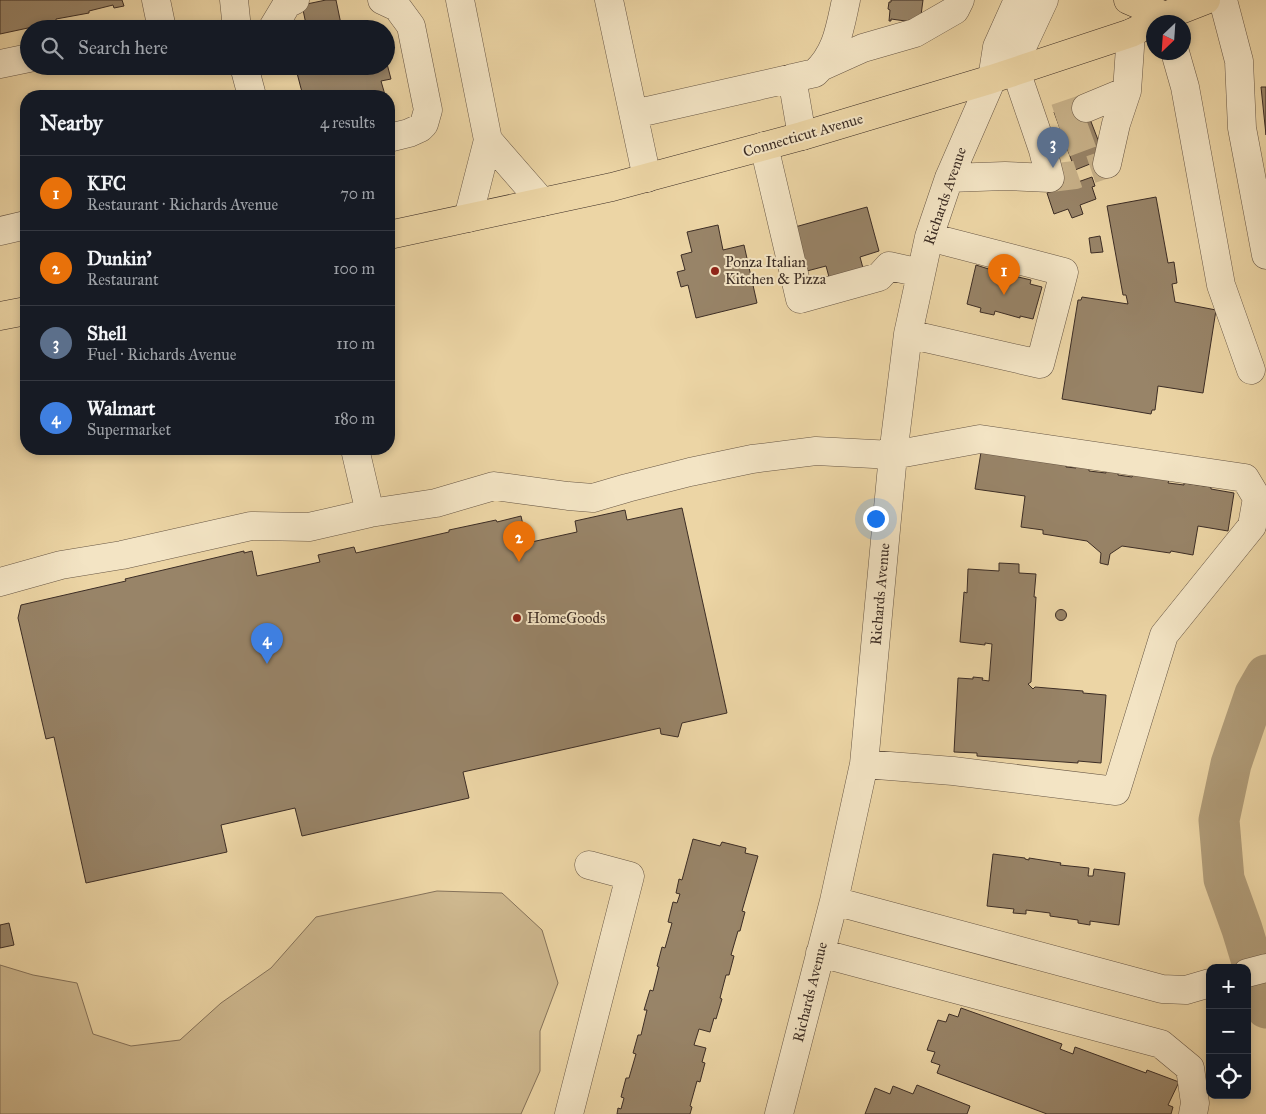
<!DOCTYPE html>
<html lang="en">
<head>
<meta charset="utf-8">
<style>
	body { margin:0; font-family:"IM FELL Great Primer",serif; background:#242831; color:#f1f3f6 }
	.controls { position:absolute; right:15px; bottom:15px; display:grid; overflow:hidden; border-radius:10px; box-shadow:0 2px 8px #0003 }
	.controls button { width:45px; height:45px; display:grid; place-items:center; padding:0; border:0; border-bottom:1px solid #363941; background:#171b24; color:#f1f3f6; font:25px sans-serif }
	.compass { position:absolute; left:1146px; top:15px; width:45px; height:45px; border-radius:50%; background:#171b24; box-shadow:0 2px 8px #0003; rotate:205deg }
	.you { position:absolute; left:875px; top:518px; width:18px; height:18px; margin:-12px; border:4px solid #fff; border-radius:50%; background:#1a73e8; box-shadow:0 0 0 8px #1a73e833 }
	.badge { display:grid; place-items:center; width:32px; height:32px; border-radius:50%; background:#b45309; color:#fff; font-size:16px; font-weight:700 }
	.pin { position:absolute; translate:-50% -41px; filter:drop-shadow(0 1px 2px #0008) }
	.pin::after { content:''; position:absolute; top:26px; width:18px; height:15px; background:inherit; clip-path:polygon(0 0,100% 0,50% 100%) }
	.list { margin:0; padding:0; list-style:none }
	h2 { display:flex; justify-content:space-between; align-items:center; height:65px; margin:0; padding:0 20px; font-size:21px }
	h2 small { font-size:16px; font-weight:400; color:#9ea1a6 }
	.list li { display:grid; grid-template-columns:32px 1fr auto; gap:15px; align-items:center; box-sizing:border-box; height:75px; padding:0 20px; border-top:1px solid #363941 }
	.list b { display:block; font-size:19px; white-space:nowrap }
	.list p { margin:0; font-size:16px; white-space:nowrap; color:#9ea1a6 }
	.list em { font-size:16px; font-style:normal; color:#9ea1a6 }
	.icon { flex:none; width:28px; height:28px; fill:none; stroke:currentColor; stroke-width:2; stroke-linecap:round; stroke-linejoin:round }
	.map { position:relative; flex:none; width:1266px; height:1114px; overflow:hidden }
	.search { position:absolute; background:#171b24; box-shadow:0 2px 8px #0003; left:20px; top:20px; width:375px; height:55px; display:flex; align-items:center; gap:12px; box-sizing:border-box; padding:0 18px; border-radius:28px; color:#9ea1a6; font-size:19px }
	.panel { position:absolute; background:#171b24; box-shadow:0 2px 8px #0003; left:20px; top:90px; width:375px; height:365px; border-radius:20px }
	.map>svg:first-child { display:block }
	.green { fill:#ceb88f; stroke:#85725a }
	.lines { fill:none; stroke-linecap:round; stroke-linejoin:round }
	.river { stroke:#b09c79; stroke-width:41 }
	.building { fill:#988468; stroke:#3c2d25 }
	.minor-tunnel { stroke:#c9b38b; stroke-width:28; stroke-dasharray:28 14; stroke-linecap:butt }
	.minor-casing { stroke:#685745; stroke-width:29 }
	.major-casing { stroke:#3c2d25; stroke-width:29 }
	.minor { stroke:#f3e4c4; stroke-width:28 }
	.major { stroke:#ecd5a5; stroke-width:28 }
	.poi-dot { fill:#8f2418; stroke:#f3e4c4; stroke-width:2 }
	.labels { text-anchor:middle; stroke-width:4; stroke-linejoin:round; paint-order:stroke }
	.street-label { font-size:15px; fill:#3c2d25; stroke:#f3e4c4 }
	.poi-label { font-size:15px; fill:#3c2d25; stroke:#f3e4c4; text-anchor:start }
</style>
</head>
<body>
<div class="map">
<svg width="1266" height="1114" viewBox="0 0 1266 1114">
	<rect width="100%" height="100%" fill="#ecd5a5"/>
	<filter id="stains"><feTurbulence type="fractalNoise" baseFrequency=".004" numOctaves="4"/><feColorMatrix values="0 0 0 0 .2 0 0 0 0 .09 0 0 0 0 .02 0 0 0 .5 -.17"/></filter>
	<radialGradient id="worn" r=".72"><stop offset=".6" stop-color="#630" stop-opacity="0"/><stop offset="1" stop-color="#630" stop-opacity=".3"/></radialGradient>
	<!-- green -->
	<path class="green" d="M437 891 502 893 542 930 558 983 540 1031V1071L521 1114H0V965L33 975 77 983 93 1034 131 1046 180 1040 221 1003 271 968 316 917Z"/>
	<g class="lines">
		<!-- river -->
		<path class="river" d="M1266 675 1255 694 1231 764 1219 820 1224 879 1242 929 1266 1008"/>
	</g>
	<!-- building -->
	<path class="building" d="M0 0H122L124 6 114 8 113 5 89 11V13L56 19V22L0 34Z
		M326 0H336L342 29H307L302 5Z
		M891 0H923L920 23 891 19V21H889L890 10 888 9 889 2H891Z
		M386 60 391 79 381 81 385 95 378 96H303L297 73 300 72 298 66H386Z
		M1261 87H1266V135Z
		M1083 101 1105 158 1075 170 1054 112Z
		M1092 177 1095 186 1092 187 1096 199 1080 205 1083 214 1072 218 1068 209 1054 214 1047 193Z
		M1156 197 1168 263 1174 262 1177 283 1172 284 1175 302 1216 310 1203 393 1158 386 1155 410H1152L1151 414 1062 399 1078 300H1081L1082 297 1128 304 1126 295H1123L1107 206Z
		M867 207 879 251 860 257 866 279 832 288 826 266 807 271 795 227Z
		M718 225 723 250 744 245 757 303 696 318 688 285 681 287 677 272 685 270 681 255 692 252 687 232Z
		M1100 236 1103 252 1091 253 1089 238Z
		M976 265 998 272 999 268 1011 270 1010 275 1031 280 1030 284 1042 287 1033 319 1020 316V318L995 311 994 315 980 312 981 308 967 304Z
		M981 452 1066 464V467L1076 468V465L1089 467V471L1106 473V470L1118 472V475L1132 477 1133 475 1169 480 1168 483 1184 485V483L1211 487V489L1234 493 1228 531 1198 526 1193 555 1171 551 1170 553 1122 546 1110 554 1108 565 1100 563 1101 553 1087 541 1043 534V530L1021 527 1025 496 975 489Z
		M682 508 727 713 682 723 678 737 661 734 660 728 463 772 469 798 412 811 302 836 295 808 221 825 227 852 86 883 54 737 46 739 18 618 21 605 126 581 125 579 244 551V553L252 551 257 576 320 562 318 555 354 547 356 553 449 532V530L496 520 497 522 521 516 527 543 577 532 575 521 625 510 627 520Z
		M999 563 1019 564V573L1036 574 1034 597H1036L1031 682 1028 684 1033 689 1035 687 1083 691V693L1106 695 1101 763 1078 761V763L977 756V753L954 752 958 678 973 679V677L983 678 982 680 989 681 992 644 985 643V645L960 642 964 592 967 593 968 569 999 571Z
		M1055.5 615a5.5 5.5 0 1 1 11 0a5.5 5.5 0 1 1-11 0Z
		M693 839 720 846 722 842 746 848 745 853 758 856 742 911 745 912 740 931H738L731 955 734 956 729 975H726L720 998 722 999 716 1019 714 1018 710 1032 699 1029 694 1045 706 1048 702 1062 705 1063 700 1082 697 1081 690 1106 692 1107 690 1114H617L618 1108 621 1109 624 1098 621 1097 626 1078H629L636 1054 633 1053 638 1035H641L647 1010H644L650 990 653 991 659 967 657 966 662 947 665 948 672 923 668 922 673 902 677 903 680 894 676 893 679 879 682 880Z
		M993 854 1025 858V859L1029 860V858L1061 863 1060 865 1089 868 1088 876H1093L1094 869 1125 873 1119 925 1090 921V925L1078 923V920L1050 916V913L1026 910V914L1013 913 1014 909 987 906Z
		M9 923 14 945 0 948V925Z
		M961 1008 1062 1044 1060 1049 1073 1054 1075 1047 1146 1073 1147 1070 1179 1082 1168 1105 1173 1107 1171 1114H1047L937 1073 940 1065 931 1062 935 1052 927 1050 938 1020 946 1022 949 1014 958 1017Z
		M917 1085 970 1106 967 1114H865L875 1088 890 1094 893 1086 913 1094Z"/>
	<g class="lines">
		<!-- minor-tunnel -->
		<path class="minor-tunnel" d="M1056 118 1086 108
			M1065 143 1095 132
			M1050 178 1075 175 1107 164"/>
		<defs>
			<path id="minor" d="M156 0 162 29
				M234 0 237 29
				M382 0 397 7 411 26 428 110 424 124 420 128 409 133 389 138
				M460 0 488 140 468 218
				M609 0 647 178
				M1223 0 1239 61 1242 128 1266 255
				M272 29 287 4 295 0
				M1175 52 1185 87 1221 285 1251 370
				M0 64 29 58
				M244 66 252 96
				M823 66 863 48 915 33 955 10 960 0
				M792 78 802 136
				M993 78 1024 43 1044 0
				M1086 108 1127 91
				M634 114 815 73C837 53 840 27 846 0
				M488 140 542 202
				M764 146 800 299 879 277 889 266 921 273
				M1107 164 1116 124 1127 91 1131 33
				M949 178 1005 176 1050 178 1043 150 1016 71
				M0 231 26 225
				M908 334 1040 364 1064 272 929 237
				M355 449 370 513 436 503 494 486 568 496 593 498 627 488 690 472 752 459 816 451 893 455 980 439 1245 478 1257 498 1252 526 1164 635 1116 791 953 771 864 764
				M0 582 61 565 122 555 251 526 309 527 370 513
				M834 901 1162 989 1186 990 1210 983
				M820 953 1161 1044 1190 1068 1195 1103 1193 1114
				M1247 973 1266 968
				M569 1114 630 876 589 865
				M779 1114 834 901 864 764 893 455 908 334 929 237 949 178 992 79 997 47 1018 0"/>
			<path id="major" d="M1128 0 1165 16
				M389 235 612 187 802 136 992 79 1131 33 1165 16 1206 0
				M0 316 26 311"/>
		</defs>
		<!-- minor casing -->
		<use href="#minor" class="minor-casing"/>
		<!-- major casing -->
		<use href="#major" class="major-casing"/>
		<!-- minor -->
		<use href="#minor" class="minor"/>
		<!-- major -->
		<use href="#major" class="major"/>
	</g>
	<!-- markers -->
	<g class="poi-dot">
		<circle cx="715" cy="271" r="5"/>
		<circle cx="517" cy="618" r="5"/>
	</g>
	<g class="labels">
		<!-- street labels -->
		<g class="street-label">
			<text transform="translate(803 135) rotate(-16)" y="5">Connecticut Avenue</text>
			<text transform="translate(945 196) rotate(-71)" y="5">Richards Avenue</text>
			<text transform="translate(880 594) rotate(-85)" y="5">Richards Avenue</text>
			<text transform="translate(810 992) rotate(-76)" y="5">Richards Avenue</text>
		</g>
		<!-- poi labels -->
		<g class="poi-label">
			<text x="725" y="267">Ponza Italian<tspan x="725" dy="17">Kitchen &amp; Pizza</tspan></text>
			<text x="527" y="623">HomeGoods</text>
		</g>
	</g>
	<rect width="100%" height="100%" filter="url(#stains)"/>
	<rect width="100%" height="100%" fill="url(#worn)"/>
</svg>
<div class="controls">
<button>+</button>
<button>−</button>
<button><svg class="icon" aria-label="locate" viewBox="0 0 24 24"><circle cx="12" cy="12" r="6"/><path d="M12 2v4M12 18v4M2 12h4M18 12h4"/></svg></button>
</div>
<svg class="compass" viewBox="-18 -18 36 36"><path d="M0-13l5 13h-10z" fill="#e53935"/><path d="M0 13l5-13h-10z" fill="#9ea1a6"/></svg>
<div class="you"></div>
<div class="pin badge" style="left:1004px;top:295px;background:#e8710a">1</div>
<div class="pin badge" style="left:519px;top:562px;background:#e8710a">2</div>
<div class="pin badge" style="left:1053px;top:168px;background:#5c6f8a">3</div>
<div class="pin badge" style="left:267px;top:664px;background:#3f7fe0">4</div>
<div class="search"><svg class="icon" aria-label="search" viewBox="0 0 24 24"><circle cx="10" cy="10" r="6"/><path d="M15 15l6 6"/></svg>Search here</div>
<section class="panel">
<h2>Nearby<small>4 results</small></h2>
<ul class="list">
<li><span class="badge" style="background:#e8710a">1</span><div><b>KFC</b><p>Restaurant · Richards Avenue</p></div><em>70 m</em></li>
<li><span class="badge" style="background:#e8710a">2</span><div><b>Dunkin'</b><p>Restaurant</p></div><em>100 m</em></li>
<li><span class="badge" style="background:#5c6f8a">3</span><div><b>Shell</b><p>Fuel · Richards Avenue</p></div><em>110 m</em></li>
<li><span class="badge" style="background:#3f7fe0">4</span><div><b>Walmart</b><p>Supermarket</p></div><em>180 m</em></li>
</ul>
</section>
</div>
</body>
</html>
